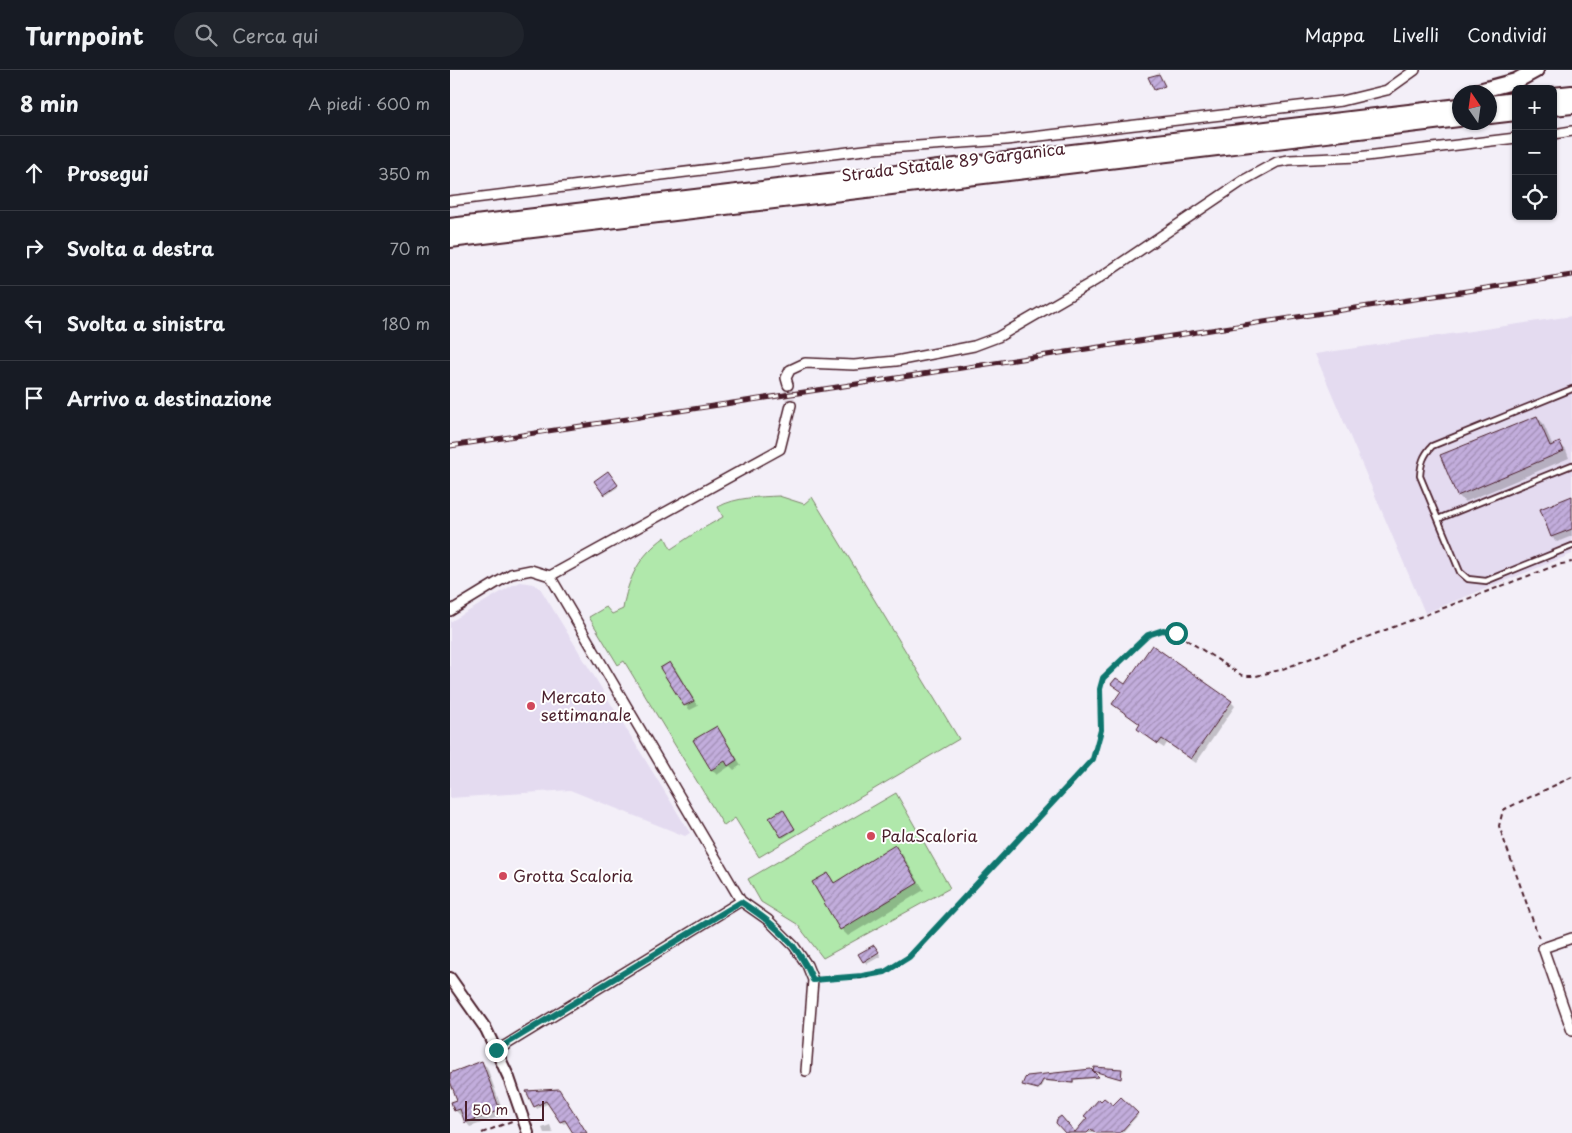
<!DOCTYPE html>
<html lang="it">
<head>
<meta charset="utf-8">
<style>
	body { margin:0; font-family:"Playpen Sans",sans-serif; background:#20242c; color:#f1f3f6 }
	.controls { position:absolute; right:15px; top:15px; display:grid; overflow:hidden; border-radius:8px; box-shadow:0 1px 4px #0004 }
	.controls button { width:45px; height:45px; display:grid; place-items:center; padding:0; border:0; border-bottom:1px solid #363941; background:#171b24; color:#f1f3f6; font:25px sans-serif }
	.compass { position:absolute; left:1002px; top:15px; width:45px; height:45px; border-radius:50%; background:#171b24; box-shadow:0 1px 4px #0004; rotate:347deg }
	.scale { position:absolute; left:15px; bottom:12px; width:79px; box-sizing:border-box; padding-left:5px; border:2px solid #4a1f2b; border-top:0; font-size:14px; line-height:18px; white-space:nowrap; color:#4a1f2b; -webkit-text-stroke:4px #fff; paint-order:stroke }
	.stop { position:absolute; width:15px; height:15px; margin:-11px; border:4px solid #0f766e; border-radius:50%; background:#fff }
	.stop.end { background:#0f766e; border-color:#fff; box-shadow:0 1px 5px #0008 }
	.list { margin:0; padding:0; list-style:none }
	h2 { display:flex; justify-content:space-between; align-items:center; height:65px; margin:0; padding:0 20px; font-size:21px }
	h2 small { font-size:16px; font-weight:400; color:#9ea1a6 }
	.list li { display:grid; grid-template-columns:32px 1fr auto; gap:15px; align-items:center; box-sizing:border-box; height:75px; padding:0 20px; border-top:1px solid #363941 }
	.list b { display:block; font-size:19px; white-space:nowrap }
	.list em { font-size:16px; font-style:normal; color:#9ea1a6 }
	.icon { flex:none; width:28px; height:28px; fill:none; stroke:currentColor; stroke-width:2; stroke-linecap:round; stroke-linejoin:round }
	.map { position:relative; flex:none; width:1122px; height:1063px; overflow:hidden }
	header { display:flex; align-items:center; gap:30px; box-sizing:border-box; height:70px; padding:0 25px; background:#171b24; border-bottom:1px solid #363941 }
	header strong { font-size:24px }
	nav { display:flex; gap:28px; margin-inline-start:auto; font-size:18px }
	.search { width:350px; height:45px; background:#20242c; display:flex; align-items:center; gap:12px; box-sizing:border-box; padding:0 18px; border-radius:28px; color:#9ea1a6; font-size:19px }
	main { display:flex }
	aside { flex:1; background:#171b24 }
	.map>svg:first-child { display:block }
	.built { fill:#e4dbf0 }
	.garden { fill:#b0e8ab; stroke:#7d846b }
	.shadow { fill:#0003 }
	.building { fill:url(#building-hatch); stroke:#4a1f2b }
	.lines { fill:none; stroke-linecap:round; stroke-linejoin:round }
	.minor-tunnel { stroke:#d1c5cf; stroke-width:9; stroke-dasharray:9 4.5; stroke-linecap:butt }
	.service-casing { stroke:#4a1f2b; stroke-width:8 }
	.minor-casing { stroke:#4a1f2b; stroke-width:12 }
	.tertiary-casing { stroke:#4a1f2b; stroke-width:14 }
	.trunk-casing { stroke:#4a1f2b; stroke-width:18 }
	.path { stroke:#4a1f2b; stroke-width:2; stroke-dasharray:5 4; stroke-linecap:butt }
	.service { stroke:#fff; stroke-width:4.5 }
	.minor { stroke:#fff; stroke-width:9 }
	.tertiary { stroke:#fff; stroke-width:10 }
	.trunk { stroke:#fff; stroke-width:14 }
	.rail-casing { stroke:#4a1f2b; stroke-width:5 }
	.rail { stroke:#fff; stroke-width:3; stroke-dasharray:9; stroke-linecap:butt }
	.route { stroke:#0f766e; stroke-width:6 }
	.poi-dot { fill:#d1495b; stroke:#fff; stroke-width:2 }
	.labels { text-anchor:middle; stroke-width:4; stroke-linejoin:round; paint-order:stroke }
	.street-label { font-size:16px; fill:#4a1f2b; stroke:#fff }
	.poi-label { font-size:16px; fill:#4a1f2b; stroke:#fff; text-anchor:start }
</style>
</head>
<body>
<header>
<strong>Turnpoint</strong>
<div class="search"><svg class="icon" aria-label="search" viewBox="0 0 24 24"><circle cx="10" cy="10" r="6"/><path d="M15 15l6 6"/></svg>Cerca qui</div>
<nav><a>Mappa</a><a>Livelli</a><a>Condividi</a></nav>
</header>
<main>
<aside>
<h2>8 min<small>A piedi · 600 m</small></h2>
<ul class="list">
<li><svg class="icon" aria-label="ahead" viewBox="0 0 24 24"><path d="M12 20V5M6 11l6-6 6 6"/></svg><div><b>Prosegui</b></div><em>350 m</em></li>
<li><svg class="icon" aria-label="right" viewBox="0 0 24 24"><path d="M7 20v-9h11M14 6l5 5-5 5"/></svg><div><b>Svolta a destra</b></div><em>70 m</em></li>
<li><svg class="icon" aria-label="left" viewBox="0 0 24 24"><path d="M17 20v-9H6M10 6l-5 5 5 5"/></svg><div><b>Svolta a sinistra</b></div><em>180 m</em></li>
<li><svg class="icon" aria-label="arrive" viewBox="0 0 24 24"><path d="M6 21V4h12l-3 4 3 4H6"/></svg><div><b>Arrivo a destinazione</b></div></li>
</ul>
</aside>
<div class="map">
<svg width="1122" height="1063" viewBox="0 0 1122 1063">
	<defs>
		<pattern id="building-hatch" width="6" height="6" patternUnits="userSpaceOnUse" patternTransform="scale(1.25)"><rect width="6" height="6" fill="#c2addc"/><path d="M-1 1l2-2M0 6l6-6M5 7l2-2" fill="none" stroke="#a08cb3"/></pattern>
	</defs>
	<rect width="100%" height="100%" fill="#f3eff8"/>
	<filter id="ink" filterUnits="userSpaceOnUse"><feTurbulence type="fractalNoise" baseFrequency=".02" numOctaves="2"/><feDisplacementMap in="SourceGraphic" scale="10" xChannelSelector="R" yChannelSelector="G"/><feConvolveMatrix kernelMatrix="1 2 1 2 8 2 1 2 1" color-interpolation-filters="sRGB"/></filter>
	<g filter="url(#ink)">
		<!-- built -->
		<path class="built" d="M1122 246V484L975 543 865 284Z
			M71 512 83 514 90 518 240 763 235 766 120 720 0 728V552L63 515Z"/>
		<!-- garden -->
		<path class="garden" d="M329 426 354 434 362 427 509 669 309 787 285 748 274 756 174 591 168 595 139 547 156 537 162 544 173 539C178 508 189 486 215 467L221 479 245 463 273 447 268 437C286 427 309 427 329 426Z
			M446 723 500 818 373 888 347 854 311 832 298 809Z"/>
		<!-- shadow -->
		<path class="shadow" d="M1087 347 1093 353 1103 376 1109 373 1116 380 1119 388 1015 432 1008 425Z
			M158 403 168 417 157 425 146 412Z
			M1122 428V466L1107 472 1102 467 1091 440Z
			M220 593 225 598 248 636 240 640 235 635Z
			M663 614 781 632 785 636 746 693 717 673 714 678 693 664 689 659 691 655 672 621Z
			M266 657 271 662 291 695 284 700 280 696 267 705 262 700 244 671Z
			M334 742 345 760 333 768 332 767Z
			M445 777 452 784 474 820 398 866 391 859 377 804 385 813Z
			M424 876 431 886 417 894 414 891Z
			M32 993 37 997 54 1045 20 1057 16 1052 13 1044 10 1045 5 1040 8 1031 4 1018 0 1019V1004Z
			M640 1000 648 1008 624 1010V1014L594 1011 589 1020 575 1015 576 1008Z
			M78 1022 111 1023 137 1063H125L117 1052 114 1054 111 1052 99 1033 87 1039Z
			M671 1029 688 1045 672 1063H626L663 1037Z
			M100 1055 103 1063H94L92 1058Z"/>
		<!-- building -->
		<path class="building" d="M709 4 715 16 704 20 698 7Z
			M1087 346 1100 376 1110 372 1114 381 1007 426 990 385Z
			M158 401 168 415 154 425 144 411Z
			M1122 426V459L1101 467 1090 439Z
			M702 575 782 631 741 689 712 669 708 674 687 659 690 654 662 634 671 621 661 614 666 608 675 614Z
			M220 592 244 631 234 636 210 598Z
			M267 656 287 690 278 696 275 691 261 700 243 670Z
			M333 739 345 759 331 767 319 748Z
			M445 775 468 813 390 860 362 812 378 803 384 813Z
			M424 875 429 882 413 892 408 884Z
			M32 991 50 1040 15 1053 10 1039 4 1041 1 1032 7 1030 0 1011V1003Z
			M644 997 672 999 671 1009 643 1001 649 1007 623 1009V1013L593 1010 588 1019 572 1015 575 1008 577 1006 641 999 643 1001Z
			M109 1019 137 1063H123L115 1050 110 1052 96 1031 84 1037 76 1021Z
			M671 1027 688 1043 670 1063H646L641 1059 637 1063H615L606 1053 607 1049 611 1046 625 1062 637 1048 634 1046 649 1029 651 1031 654 1028 663 1035Z"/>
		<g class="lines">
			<!-- minor-tunnel -->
			<path class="minor-tunnel" d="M338 315 341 335"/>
			<defs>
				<path id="service" d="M1122 319 982 376C973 386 971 393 970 406L1010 502 1018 509 1036 511 1122 476
					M988 449 1122 395"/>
				<path id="minor" d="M1103 64 1122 61
					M0 131 423 79 556 70 892 31 937 20 965 0
					M338 315 336 308 340 300 355 293 404 295 446 291 524 276 548 267 646 210 794 110 827 92 839 90 908 87 1066 68
					M0 541 61 504 81 500 100 506
					M291 831 318 850 344 876 357 895 363 910 356 1001
					M1122 868 1093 878 1122 961
					M46 981 291 831 100 506 330 379 341 335"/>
				<path id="tertiary" d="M0 908 36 959 59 1008 78 1063"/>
				<path id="trunk" d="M1025 22 1066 11 1086 0
					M1103 25 1122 23
					M1040 33 1066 30
					M1103 38 1122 36
					M1040 46 1066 43
					M0 156 1009 36
					M0 170 1009 49"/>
			</defs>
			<!-- service casing -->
			<use href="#service" class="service-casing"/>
			<!-- minor casing -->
			<use href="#minor" class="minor-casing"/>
			<!-- tertiary casing -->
			<use href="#tertiary" class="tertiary-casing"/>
			<!-- trunk casing -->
			<use href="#trunk" class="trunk-casing"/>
			<!-- path -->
			<path class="path" d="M1089 868 1049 756 1053 740 1122 707
				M371 909 412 907 435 902 459 887 643 689 651 660 650 619 653 608 698 565 713 560 726 563 793 606H806L830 600 1107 495 1122 492
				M32 1063 64 1050"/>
			<!-- service -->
			<use href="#service" class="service"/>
			<!-- minor -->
			<use href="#minor" class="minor"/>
			<!-- tertiary -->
			<use href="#tertiary" class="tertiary"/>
			<!-- trunk -->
			<use href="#trunk" class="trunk"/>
			<defs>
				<path id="rail" d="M0 376 1122 205"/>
			</defs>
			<!-- rail casing -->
			<use href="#rail" class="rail-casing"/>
			<!-- rail -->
			<use href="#rail" class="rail"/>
		</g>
	</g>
	<g class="lines" filter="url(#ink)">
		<!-- route -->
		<path class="route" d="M46 980 291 832C322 852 349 874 363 910L412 906 435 902 459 887 643 689 651 660 650 619 653 608 698 565 713 560 726 563"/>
	</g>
	<!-- markers -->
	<g class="poi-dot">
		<circle cx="81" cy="636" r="5"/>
		<circle cx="421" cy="766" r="5"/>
		<circle cx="53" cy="806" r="5"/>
	</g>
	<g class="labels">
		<!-- street labels -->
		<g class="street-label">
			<text transform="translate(503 92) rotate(-7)" y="6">Strada Statale 89 Garganica</text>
		</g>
		<!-- poi labels -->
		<g class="poi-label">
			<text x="91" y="633">Mercato<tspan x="91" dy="18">settimanale</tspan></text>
			<text x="431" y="772">PalaScaloria</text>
			<text x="63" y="812">Grotta Scaloria</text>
		</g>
	</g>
</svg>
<div class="controls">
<button>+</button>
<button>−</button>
<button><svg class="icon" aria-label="locate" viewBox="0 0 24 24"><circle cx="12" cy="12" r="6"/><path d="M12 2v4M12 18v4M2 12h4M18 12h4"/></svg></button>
</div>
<svg class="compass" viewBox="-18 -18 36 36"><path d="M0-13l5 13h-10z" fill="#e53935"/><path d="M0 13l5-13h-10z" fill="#9ea1a6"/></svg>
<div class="scale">50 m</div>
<div class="stop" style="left:726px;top:563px"></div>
<div class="stop end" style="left:46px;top:980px"></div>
</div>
</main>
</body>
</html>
